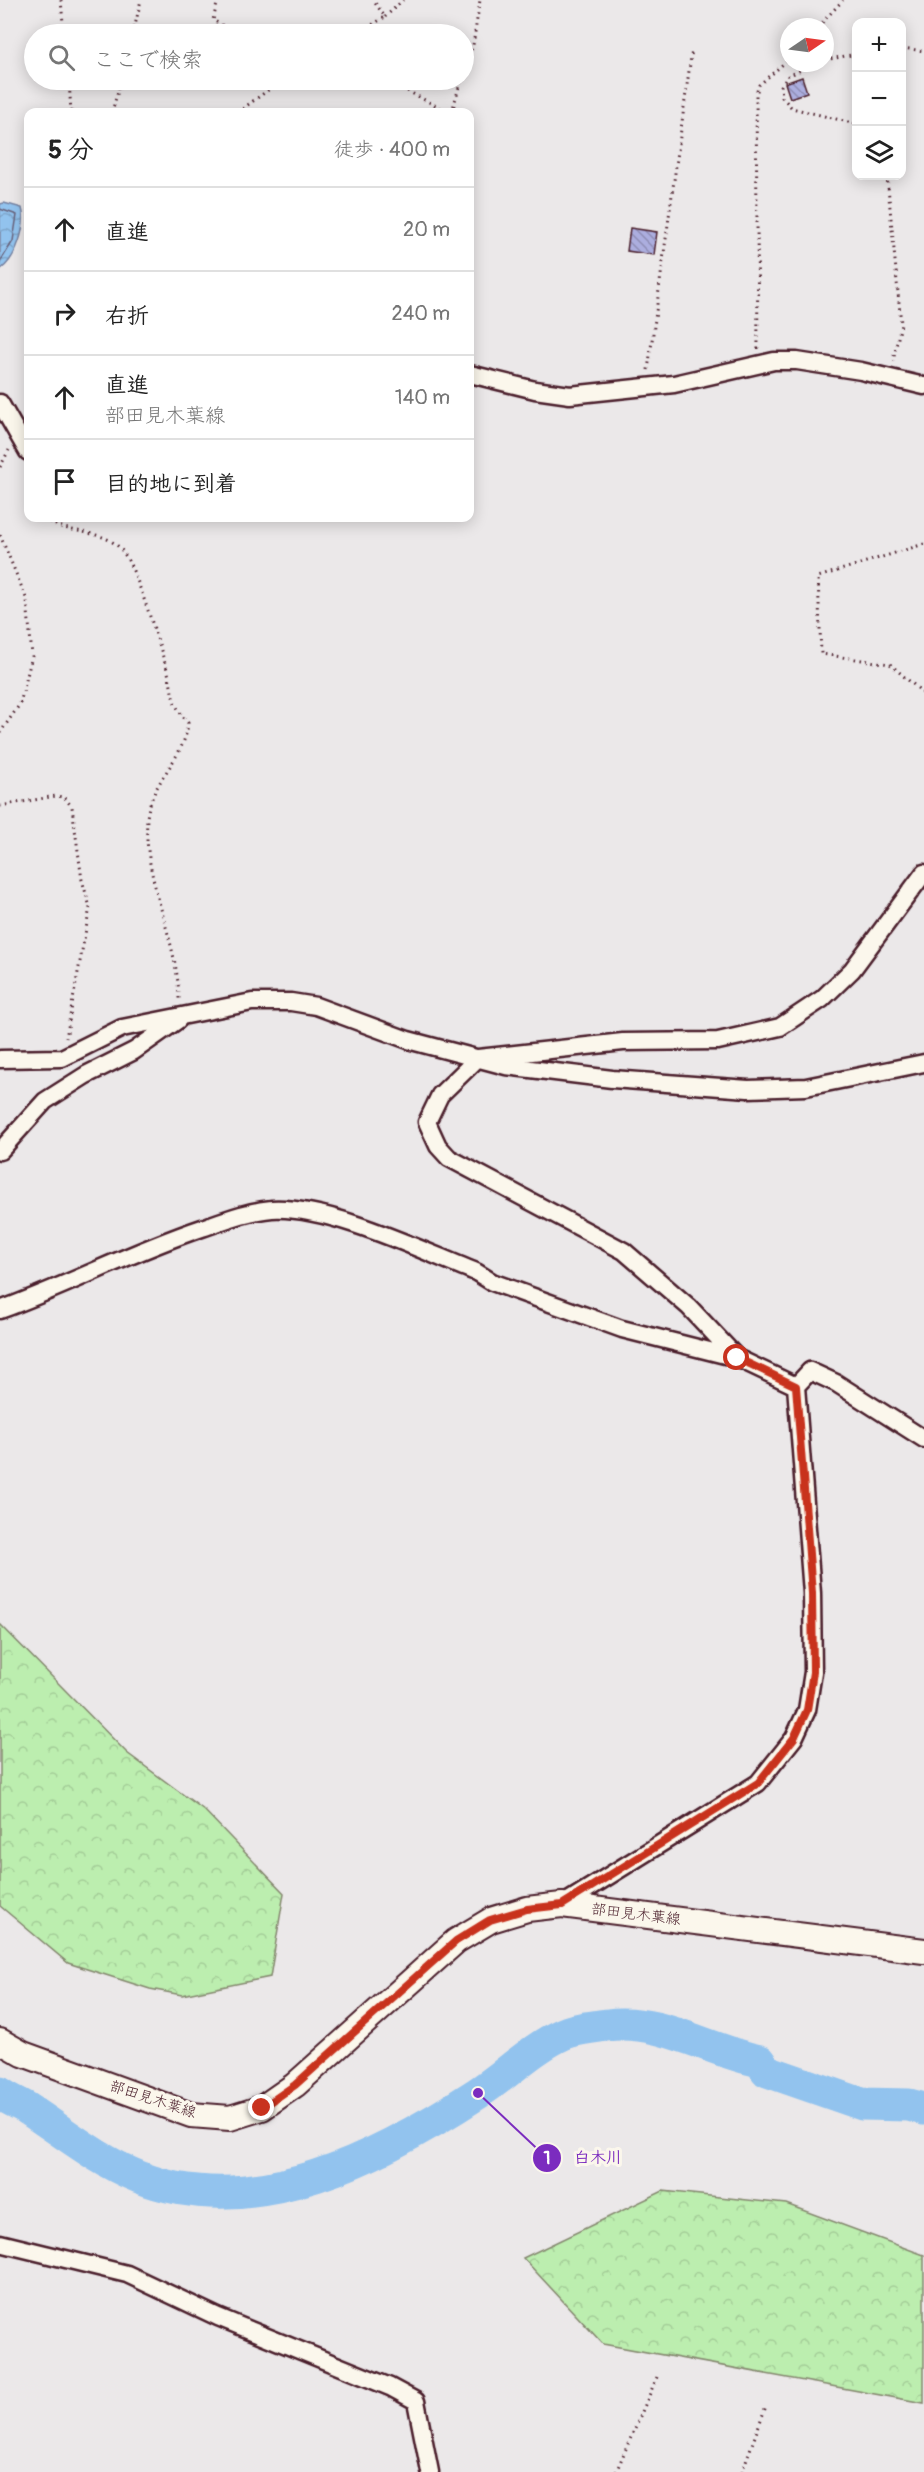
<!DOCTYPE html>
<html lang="ja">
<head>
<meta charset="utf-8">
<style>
	body { margin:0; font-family:Pangolin,"Klee One",sans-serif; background:#f2f2f2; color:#222 }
	.controls { position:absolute; right:18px; top:18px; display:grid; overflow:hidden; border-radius:12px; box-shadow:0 3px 15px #0003 }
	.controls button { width:54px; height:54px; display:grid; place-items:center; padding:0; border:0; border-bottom:2px solid #e0e0e0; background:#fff; color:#222; font:30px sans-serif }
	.compass { position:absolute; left:780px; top:18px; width:54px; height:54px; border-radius:50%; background:#fff; box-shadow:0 3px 15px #0003; rotate:77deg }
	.stop { position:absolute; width:18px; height:18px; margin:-14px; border:4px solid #c8321e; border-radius:50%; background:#fff }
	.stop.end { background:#c8321e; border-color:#fff; box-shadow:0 2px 6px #0008 }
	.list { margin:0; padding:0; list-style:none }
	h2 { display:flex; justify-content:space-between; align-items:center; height:78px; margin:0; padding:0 24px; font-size:26px }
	h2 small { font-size:20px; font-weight:400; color:#767676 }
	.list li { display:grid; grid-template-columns:39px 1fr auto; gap:18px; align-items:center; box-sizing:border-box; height:84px; padding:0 24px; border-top:2px solid #e0e0e0 }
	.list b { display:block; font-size:22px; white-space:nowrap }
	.list p { margin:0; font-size:20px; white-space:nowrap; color:#767676 }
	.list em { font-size:20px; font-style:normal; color:#767676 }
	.icon { flex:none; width:33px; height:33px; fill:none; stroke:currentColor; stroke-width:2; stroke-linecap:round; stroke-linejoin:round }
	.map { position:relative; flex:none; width:924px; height:2472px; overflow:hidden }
	.search { position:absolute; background:#fff; box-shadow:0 3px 15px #0003; left:24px; top:24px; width:450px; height:66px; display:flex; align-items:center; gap:15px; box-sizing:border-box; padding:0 21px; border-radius:33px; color:#767676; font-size:22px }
	.panel { position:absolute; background:#fff; box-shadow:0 3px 15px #0003; left:24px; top:108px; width:450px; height:414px; border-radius:12px }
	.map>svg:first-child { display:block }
	.forest { fill:url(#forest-crowns); stroke:#83866d; stroke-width:1.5 }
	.water { fill:url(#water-waves); stroke:#7581a0; stroke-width:1.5 }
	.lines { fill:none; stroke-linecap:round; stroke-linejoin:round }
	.shore { stroke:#676179; stroke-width:1.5 }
	.stream { stroke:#7581a0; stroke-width:5 }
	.river { stroke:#92c3ee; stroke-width:33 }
	.building { fill:url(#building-back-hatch); stroke:#4a1f2b; stroke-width:1.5 }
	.minor-casing { stroke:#4a1f2b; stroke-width:21 }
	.secondary-casing { stroke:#4a1f2b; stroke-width:28 }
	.path { stroke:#4a1f2b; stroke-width:3; stroke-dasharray:1.5 4.5; stroke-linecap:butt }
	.minor { stroke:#fbf7ec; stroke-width:16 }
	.secondary { stroke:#fbf7ec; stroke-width:24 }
	.route { stroke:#c8321e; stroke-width:8 }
	.labels { text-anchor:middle; stroke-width:6; stroke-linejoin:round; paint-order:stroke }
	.street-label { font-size:15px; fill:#4a1f2b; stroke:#fbf7ec }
	.leader { fill:none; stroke:#7b2cbf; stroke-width:2 }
	.callout-dot { fill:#7b2cbf; stroke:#fbf7ec; stroke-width:2 }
	.mark-label { font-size:18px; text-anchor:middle; font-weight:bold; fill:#fff }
	.callout-label { font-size:16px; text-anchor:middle; font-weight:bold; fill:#7b2cbf; stroke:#fbf7ec; stroke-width:6; stroke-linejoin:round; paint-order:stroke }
</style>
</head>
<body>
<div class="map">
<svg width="924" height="2472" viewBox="0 0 924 2472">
	<defs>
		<pattern id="forest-crowns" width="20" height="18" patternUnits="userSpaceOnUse" patternTransform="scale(1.5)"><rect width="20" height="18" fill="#bceeaf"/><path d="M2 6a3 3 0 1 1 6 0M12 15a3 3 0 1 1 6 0" fill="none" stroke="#a3cc97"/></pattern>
		<pattern id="water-waves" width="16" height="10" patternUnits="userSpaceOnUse" patternTransform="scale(1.5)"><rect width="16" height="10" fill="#92c3ee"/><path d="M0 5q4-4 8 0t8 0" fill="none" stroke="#7fa7cc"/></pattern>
		<pattern id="building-back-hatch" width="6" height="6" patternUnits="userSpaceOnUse" patternTransform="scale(1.5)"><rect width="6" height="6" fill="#acaedf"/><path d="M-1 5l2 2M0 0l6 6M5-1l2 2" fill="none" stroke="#8e8db5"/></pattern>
	</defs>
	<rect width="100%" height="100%" fill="#ebe8e9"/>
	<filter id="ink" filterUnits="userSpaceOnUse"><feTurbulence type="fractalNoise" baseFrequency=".0167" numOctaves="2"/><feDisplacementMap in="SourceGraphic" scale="12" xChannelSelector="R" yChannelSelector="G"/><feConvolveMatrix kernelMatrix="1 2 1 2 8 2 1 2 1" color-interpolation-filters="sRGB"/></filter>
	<g filter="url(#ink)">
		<!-- forest -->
		<path class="forest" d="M0 1624 127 1753 204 1810 284 1893 270 1977 182 1995 150 1989 68 1963 0 1906Z
			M663 2191 786 2204 924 2255V2403L603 2344 523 2258Z"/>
		<!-- water -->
		<path class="water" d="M4 203 22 208C27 226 16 259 0 270V204Z"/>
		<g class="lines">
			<!-- shore -->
			<path class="shore" d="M0 209 17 215 13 241 0 262"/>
			<!-- stream -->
			<path class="stream" d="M0 2099 6 2098"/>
			<!-- river -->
			<path class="river" d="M0 2093C9 2100 19 2103 28 2109 65 2133 97 2160 139 2177 255 2223 382 2156 478 2093 506 2075 532 2048 563 2034 575 2028 594 2027 607 2025 662 2018 708 2051 760 2061L767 2071 862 2104 909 2105 924 2109"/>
		</g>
		<!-- building -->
		<path class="building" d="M802 77 807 92 790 98 785 83Z
			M630 228 657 232 654 255 627 251Z"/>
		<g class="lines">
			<defs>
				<path id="minor" d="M470 374 535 390 570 395 674 384 774 361H797L861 371 924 386
					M0 403 28 452
					M0 1059 62 1058 122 1028 252 1002H291L316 1006 408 1040 506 1066 612 1079 748 1089 806 1087 924 1063
					M0 1151 45 1101 86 1075 134 1051 178 1020
					M0 1310C69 1285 133 1251 202 1228 225 1220 248 1211 272 1209 330 1206 420 1250 476 1272L492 1282 622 1329 737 1358 796 1386
					M737 1358 689 1307 624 1251 449 1158 438 1146 427 1122 440 1095 478 1058 623 1042 718 1041 780 1027 822 999 852 970 924 873
					M562 1905 758 1783 794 1738 807 1710 813 1672 812 1593 796 1386 810 1371 836 1383 924 1439
					M0 2243 127 2274 218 2317 390 2387 416 2401 430 2472"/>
				<path id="secondary" d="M0 2041 23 2054 191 2115 230 2118 262 2108 295 2085 456 1941 491 1920 527 1909 562 1905 924 1951"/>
			</defs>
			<!-- minor casing -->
			<use href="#minor" class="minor-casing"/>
			<!-- secondary casing -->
			<use href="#secondary" class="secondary-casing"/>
			<!-- path -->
			<path class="path" d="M61 0 64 34
				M218 0 213 20 237 34
				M385 17 403 0
				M818 27 843 0
				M133 34 141 0
				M357 34 385 17 373 0
				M902 48 924 51
				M825 60 856 54
				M816 63 788 76 781 86 782 97 792 108 856 124
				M464 73 473 45 480 0
				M69 80 71 112
				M386 80 448 112
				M112 112 121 80
				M238 112 282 80
				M452 112 461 80
				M887 176 901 324 893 361
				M758 349 756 94 759 85 789 59
				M648 370 692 49
				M0 467 9 450
				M45 518C66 537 104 526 123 552 139 575 157 640 167 669 175 696 168 698 188 723 185 759 150 781 147 819 143 880 178 939 179 999
				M0 535 27 600 32 656 20 704 0 733
				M924 544 818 577 821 654 890 664 924 694
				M0 806 56 796 64 797 72 807 82 880 90 907 66 1038
				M616 2472 657 2377
				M742 2472 766 2406"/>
			<!-- minor -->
			<use href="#minor" class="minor"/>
			<!-- secondary -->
			<use href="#secondary" class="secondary"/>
		</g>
	</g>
	<g class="lines" filter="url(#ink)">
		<!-- route -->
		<path class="route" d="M262 2108 295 2085 456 1941 490 1920 527 1909 562 1905 758 1783 794 1738 807 1710 813 1672 812 1593 796 1386 737 1358"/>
	</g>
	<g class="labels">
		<!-- street labels -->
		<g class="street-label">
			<text transform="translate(636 1914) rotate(7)" y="5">部田見木葉線</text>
			<text transform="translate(153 2099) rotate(18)" y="5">部田見木葉線</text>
		</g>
	</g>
	<!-- callouts -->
	<path class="leader" d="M478 2093L547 2158"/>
	<g class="callout-dot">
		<circle cx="478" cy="2093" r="6"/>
		<circle cx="547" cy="2158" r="15"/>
	</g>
	<g class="mark-label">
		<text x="547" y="2164">1</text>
	</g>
	<g class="callout-label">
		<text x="598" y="2163">白木川</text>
	</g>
</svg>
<div class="controls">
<button>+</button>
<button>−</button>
<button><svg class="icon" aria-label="layers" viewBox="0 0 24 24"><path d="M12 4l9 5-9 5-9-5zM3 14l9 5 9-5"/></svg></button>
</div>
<svg class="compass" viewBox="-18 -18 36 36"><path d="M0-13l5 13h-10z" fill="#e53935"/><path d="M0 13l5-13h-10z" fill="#767676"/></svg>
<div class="stop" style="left:737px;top:1358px"></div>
<div class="stop end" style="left:262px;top:2108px"></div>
<div class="search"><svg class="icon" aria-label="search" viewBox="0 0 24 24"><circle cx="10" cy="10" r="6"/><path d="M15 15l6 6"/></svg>ここで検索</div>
<section class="panel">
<h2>5 分<small>徒歩 · 400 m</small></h2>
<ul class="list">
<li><svg class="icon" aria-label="ahead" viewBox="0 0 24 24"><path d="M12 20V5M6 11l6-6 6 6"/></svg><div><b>直進</b></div><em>20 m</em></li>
<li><svg class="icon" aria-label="right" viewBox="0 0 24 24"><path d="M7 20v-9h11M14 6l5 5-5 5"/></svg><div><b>右折</b></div><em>240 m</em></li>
<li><svg class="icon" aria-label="ahead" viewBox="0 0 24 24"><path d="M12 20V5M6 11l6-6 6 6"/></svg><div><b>直進</b><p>部田見木葉線</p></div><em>140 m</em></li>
<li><svg class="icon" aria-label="arrive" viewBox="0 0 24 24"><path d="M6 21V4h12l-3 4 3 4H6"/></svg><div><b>目的地に到着</b></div></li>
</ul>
</section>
</div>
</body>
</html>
